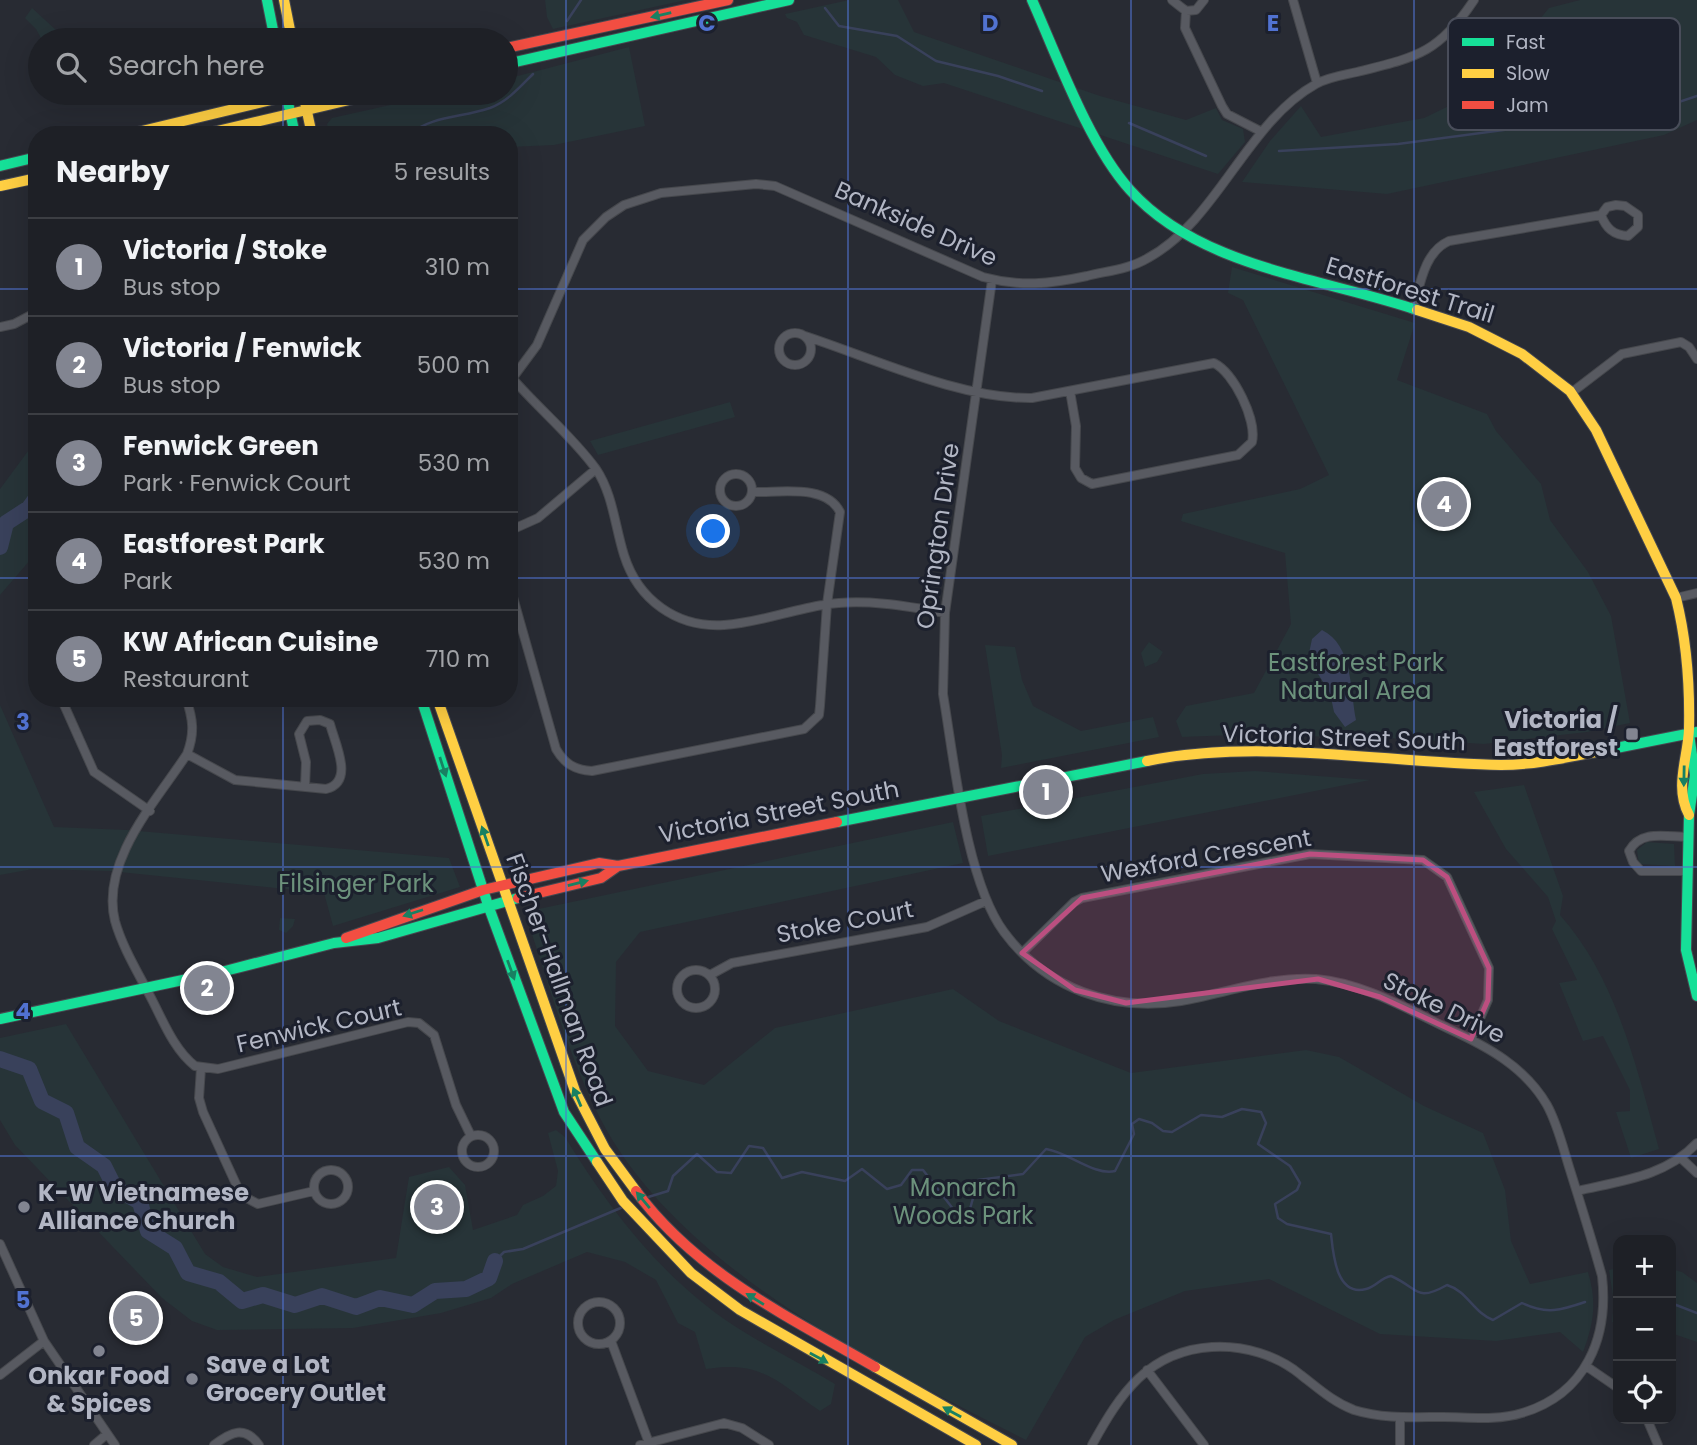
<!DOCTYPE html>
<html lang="en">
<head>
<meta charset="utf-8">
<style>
	body { margin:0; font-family:Poppins,sans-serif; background:#2b2d32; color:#f1f3f6 }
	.controls { position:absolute; right:21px; bottom:21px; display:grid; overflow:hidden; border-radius:14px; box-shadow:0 7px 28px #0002 }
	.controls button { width:63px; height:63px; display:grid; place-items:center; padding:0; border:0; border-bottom:2px solid #3c3e43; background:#1e2026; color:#f1f3f6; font:35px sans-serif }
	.you { position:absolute; left:714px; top:532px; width:24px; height:24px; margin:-18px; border:5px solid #fff; border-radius:50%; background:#1a73e8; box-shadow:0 0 0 10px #1a73e833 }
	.badge { display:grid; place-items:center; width:46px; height:46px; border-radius:50%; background:#828591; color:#fff; font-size:23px; font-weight:700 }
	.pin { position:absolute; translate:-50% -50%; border:4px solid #fff; box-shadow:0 2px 7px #0006 }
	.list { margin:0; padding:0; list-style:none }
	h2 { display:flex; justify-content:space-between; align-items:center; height:91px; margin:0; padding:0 28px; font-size:30px }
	h2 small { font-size:23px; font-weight:400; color:#a1a3a7 }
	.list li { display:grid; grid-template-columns:46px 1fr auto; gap:21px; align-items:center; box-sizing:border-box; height:98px; padding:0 28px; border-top:2px solid #3c3e43 }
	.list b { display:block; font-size:26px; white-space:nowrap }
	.list p { margin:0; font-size:23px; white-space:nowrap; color:#a1a3a7 }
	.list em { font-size:23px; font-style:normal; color:#a1a3a7 }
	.icon { flex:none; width:38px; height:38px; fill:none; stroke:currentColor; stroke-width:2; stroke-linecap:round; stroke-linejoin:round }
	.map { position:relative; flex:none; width:1697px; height:1445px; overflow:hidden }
	.search { position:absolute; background:#1e2026; box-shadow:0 7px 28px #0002; left:28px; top:28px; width:490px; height:77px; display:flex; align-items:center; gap:18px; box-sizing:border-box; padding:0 24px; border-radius:38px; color:#a1a3a7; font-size:26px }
	.panel { position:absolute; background:#1e2026; box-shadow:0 7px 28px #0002; left:28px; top:126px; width:490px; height:581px; border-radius:28px }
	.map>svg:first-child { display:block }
	.green { fill:#273438 }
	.water { fill:#39415b }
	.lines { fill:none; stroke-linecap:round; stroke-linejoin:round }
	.stream { stroke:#39415b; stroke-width:2.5 }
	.river { stroke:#39415b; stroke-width:16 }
	.street-casing { stroke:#46484d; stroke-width:10 }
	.fast-casing { stroke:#464850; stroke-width:12 }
	.slow-casing { stroke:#464850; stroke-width:12 }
	.jam-casing { stroke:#464850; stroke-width:12 }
	.street { stroke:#585a61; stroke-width:8 }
	.fast { stroke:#16e098; stroke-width:10 }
	.slow { stroke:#ffcf43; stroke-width:10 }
	.jam { stroke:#f24e42; stroke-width:10 }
	.oneway { fill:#198062 }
	.marked { fill:#bc4f80; fill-opacity:0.2; stroke:#bc4f80; stroke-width:5; stroke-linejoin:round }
	.grid { fill:none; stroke:#5172d1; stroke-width:2; stroke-opacity:0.55 }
	.poi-dot { fill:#828591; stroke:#1c202d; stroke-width:2.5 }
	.labels { text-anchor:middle; stroke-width:6; stroke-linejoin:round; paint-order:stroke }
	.street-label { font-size:24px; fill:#b2b6c4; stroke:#1c202d }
	.park-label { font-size:24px; fill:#6c927c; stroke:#1c202d }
	.poi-label { font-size:24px; font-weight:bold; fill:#b2b6c4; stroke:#1c202d; text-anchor:start }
	.key { fill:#1c202d; stroke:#494d5a; stroke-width:2 }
	.key-label { font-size:19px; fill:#b2b6c4 }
	.grid-label { font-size:23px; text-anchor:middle; font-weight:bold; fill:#5172d1; stroke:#1c202d; stroke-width:6; stroke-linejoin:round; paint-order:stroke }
</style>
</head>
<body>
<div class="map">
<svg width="1697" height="1445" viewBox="0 0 1697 1445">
	<rect width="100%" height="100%" fill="#282b33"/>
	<!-- green -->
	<path class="green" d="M545 0H686L553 29 547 17Z
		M849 0H898L914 32 1100 96 1186 120 1216 108 1222 120 1243 129 1245 142 1218 174 944 83 923 86 895 75 876 57 804 35 797 22 787 18 785 14Z
		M1580 0H1697V120L1664 135 1387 194 1242 182 1270 141 1301 106 1321 137 1424 118 1453 104 1493 76 1549 8Z
		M32 8 57 31 47 40H42L36 29 25 18Z
		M629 47 645 126 554 145 509 147V135H329L327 124 332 118 444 93H506V79Z
		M1232 267 1415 323 1397 380 1487 414 1496 431 1541 484 1550 520 1588 572 1611 616 1630 723 1587 732 1484 744 1389 738 1373 743 1351 735 1333 733V738L1283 733 1182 737 1176 721 1186 706 1254 693 1291 624 1285 553 1181 521 1183 514 1300 489 1329 475 1243 300 1228 293Z
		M730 402 735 417 598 455 590 441Z
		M37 439V552L0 595V489Z
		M1149 642 1163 652 1157 662 1145 667 1141 653Z
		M985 645 1015 647 1022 680 1033 706 1081 731 1153 717 1159 737 1001 768 1002 755Z
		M0 705 54 827 127 830 449 858 460 887 333 926 324 893 110 871 33 869 0 875Z
		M1255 771 1370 780 988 856 981 816 1203 774Z
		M1524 785 1563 896 1560 915C1617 979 1637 1069 1659 1149L1631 1158 1616 1112 1630 1111V1090L1603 1036 1583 1041 1559 983 1577 980 1552 929 1556 921 1548 897 1506 849 1474 792Z
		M953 822 963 863 640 932 616 962 615 1026 648 1071 704 1085 775 1028 953 989 999 1021 1131 1073 1306 1050 1339 1057 1424 1106 1483 1133 1505 1190 1511 1241 1530 1284 1588 1272C1597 1302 1594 1323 1583 1352L1560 1332 1496 1341 1380 1334 1269 1279 1185 1291 1114 1320 1085 1337 1026 1440C880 1366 680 1270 601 1120 569 1058 550 988 528 922L529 911Z
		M1647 842 1674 844 1675 866 1639 864 1637 850Z
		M280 918 295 919 293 926 286 933 279 930Z
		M66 1024 205 1254 223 1267 257 1277 396 1258 409 1177 449 1167 465 1185 473 1230 517 1215 523 1205 543 1196 556 1186 558 1171 548 1133 556 1130 565 1137C608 1208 663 1279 733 1325 765 1346 802 1364 835 1384L831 1404 820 1411C777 1382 762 1360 706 1369L695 1332 678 1323 656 1280 625 1262 587 1252 512 1284 491 1298 441 1313 353 1328 217 1330 192 1321 162 1298 15 1145 0 1120V1038Z
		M1618 1268V1323L1612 1322 1614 1302 1609 1270Z
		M1671 1269 1682 1272 1697 1283V1342L1671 1333Z"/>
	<!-- water -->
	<path class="water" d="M1322 630C1353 645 1350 690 1356 720L1345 727 1334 712 1330 693 1308 658 1312 639Z"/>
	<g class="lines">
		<!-- stream -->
		<path class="stream" d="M825 8 839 26 897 36 936 61 998 76 1042 91
			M567 21 581 0
			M1129 123 1206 156
			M408 135C433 115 461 118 490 108 508 101 520 87 533 74
			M1279 151 1398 144 1655 110 1697 96
			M645 1198 668 1191 673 1176 697 1154 717 1172 731 1173 749 1146 763 1148 782 1178 802 1172 845 1181 862 1169 887 1189 901 1185 912 1170H923L957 1214 970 1209 978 1180 1023 1174 1046 1149C1068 1152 1094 1176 1115 1171L1134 1134 1132 1124 1139 1119 1152 1123 1163 1131 1172 1132 1201 1115 1222 1117 1242 1109 1261 1112 1266 1123 1258 1144 1290 1166 1300 1183 1297 1190 1275 1204 1278 1218 1287 1224 1331 1234C1333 1253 1336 1297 1366 1289 1376 1287 1380 1278 1391 1276 1419 1288 1415 1303 1447 1285 1467 1291 1474 1313 1493 1320L1522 1303C1546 1315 1562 1310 1585 1302
			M495 1261 504 1252 523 1249 623 1207
			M1671 1303 1697 1313"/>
		<!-- river -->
		<path class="river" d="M0 547 6 523 29 508 37 497
			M0 1059 29 1069 42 1101 66 1113 77 1147 104 1166 115 1188 140 1202 148 1231 175 1248 188 1273 219 1282 242 1301 263 1295 295 1305 322 1296 356 1307 380 1298 413 1305 435 1291 466 1289 489 1278 495 1261"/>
		<defs>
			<path id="street" d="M1172 0 1186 11 1196 10 1204 0
				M1293 0 1317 83
				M1186 11 1185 28 1222 106 1227 114 1262 132
				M992 280 945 613 943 694C954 759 966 881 1004 932 1046 989 1113 1012 1181 1001 1226 993 1270 976 1316 979 1363 983 1407 1009 1449 1029 1488 1047 1525 1067 1547 1105 1558 1125 1563 1148 1570 1170 1581 1205 1592 1240 1602 1276 1609 1337 1586 1394 1522 1413 1497 1421 1468 1417 1443 1417 1413 1417 1383 1419 1354 1410 1333 1402 1318 1388 1301 1375 1277 1355 1243 1345 1212 1347 1148 1351 1120 1394 1092 1445
				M1413 310C1420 285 1424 252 1449 241L1601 215 1607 207 1616 205 1625 206 1638 215V227L1628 236C1613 235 1606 228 1601 215
				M0 327 14 324 37 312
				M779 349a16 16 0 1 1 32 0a16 16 0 1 1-32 0Z
				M805 336C875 359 960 399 1032 398L1214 363C1234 373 1257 420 1252 442L1238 455 1092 484 1081 478 1075 468 1076 426 1070 391
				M513 379C539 409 573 437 596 469 613 494 615 527 624 555 638 600 677 628 724 625 757 623 791 610 823 605 862 598 907 606 945 613
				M509 383 537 345 583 240 606 217 624 205 661 193 756 184 775 186 983 277C1020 287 1050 284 1087 276 1107 271 1130 269 1148 258 1218 220 1246 123 1316 84 1328 77 1344 75 1357 72 1417 57 1439 53 1474 0
				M1571 393 1622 354 1681 342 1689 347 1697 359
				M720 490a16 16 0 1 1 32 0a16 16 0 1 1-32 0Z
				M509 531 538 518 596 469
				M509 583 556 749C564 763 574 770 592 771L804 729 819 715 820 706 827 604 840 512C826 483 778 493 752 492
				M1676 598 1697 593
				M61 698 94 772 150 811
				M186 698C193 719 195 733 187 754 157 800 100 861 115 921 122 946 137 971 149 994 162 1018 173 1049 195 1066L218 1069 408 1022 419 1023 434 1035 456 1105 471 1136
				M187 754 235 780 326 789C355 782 335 744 330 724L320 720 307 721 299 734 306 762 305 787
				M1688 871H1641L1633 862 1629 851C1641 829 1667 837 1689 837
				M1022 953 1074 902 1082 898 1310 854 1423 860 1447 877 1489 968 1488 1000 1471 1039
				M677 989a19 19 0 1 1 38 0a19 19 0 1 1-38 0Z
				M710 975 732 963 927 927 986 901
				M201 1068 199 1098 203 1112 241 1195 258 1204 314 1191
				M462 1151a16 16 0 1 1 32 0a16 16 0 1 1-32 0Z
				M1682 1159 1697 1173
				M314 1187a17 17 0 1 1 34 0a17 17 0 1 1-34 0Z
				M1577 1191C1620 1181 1665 1177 1697 1143
				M0 1244 44 1341 115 1445
				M578 1323a21 21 0 1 1 42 0a21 21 0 1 1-42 0Z
				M611 1341 649 1443
				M1586 1366 1618 1388
				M1147 1370 1204 1445
				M0 1375 44 1341
				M1400 1417V1445
				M1647 1419 1658 1445
				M94 1445 107 1434
				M214 1445C231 1432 245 1425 259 1445
				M640 1445 724 1423 742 1428 769 1445"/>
			<path id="fast" d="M267 0 275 40
				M1032 0C1057 56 1089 145 1130 190 1200 268 1323 278 1417 310
				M506 64 789 0
				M286 93 295 135
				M0 166 37 157
				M421 698 488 905 564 1112 597 1162
				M1689 734 1695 775 1689 815 1686 950 1697 996
				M1601 751 1697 732
				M837 822 1147 761
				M0 1019 225 971 334 943 378 938 518 898"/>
			<path id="slow" d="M284 0 292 40
				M303 93 312 135
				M125 135 300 93
				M200 135 379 93
				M0 186 37 178
				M1417 310 1469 327 1522 354 1570 391 1596 430 1676 598C1687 642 1690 683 1689 729 1688 758 1674 787 1689 815
				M437 698 575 1091 605 1149 636 1191
				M1147 761C1261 738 1386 763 1501 765 1534 765 1569 757 1601 751
				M597 1162 623 1201 691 1273 740 1310 976 1445
				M875 1367 1012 1445"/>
			<path id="jam" d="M506 48 728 0
				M518 898 601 878 618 866 837 822
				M346 938 483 890 599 863 618 866
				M636 1191C696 1273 789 1317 875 1367"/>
		</defs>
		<!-- street casing -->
		<use href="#street" class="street-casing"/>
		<!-- fast casing -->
		<use href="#fast" class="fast-casing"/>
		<!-- slow casing -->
		<use href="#slow" class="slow-casing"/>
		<!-- jam casing -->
		<use href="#jam" class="jam-casing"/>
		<!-- street -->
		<use href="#street" class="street"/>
		<!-- fast -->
		<use href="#fast" class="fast"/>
		<!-- slow -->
		<use href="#slow" class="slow"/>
		<!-- jam -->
		<use href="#jam" class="jam"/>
	</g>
	<!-- one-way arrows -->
	<defs><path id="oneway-solid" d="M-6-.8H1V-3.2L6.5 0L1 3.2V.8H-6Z" transform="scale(1.75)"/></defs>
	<g class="oneway">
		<use href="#oneway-solid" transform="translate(661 15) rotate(167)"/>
		<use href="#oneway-solid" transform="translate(443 767) rotate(72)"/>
		<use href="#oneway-solid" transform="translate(1684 776) rotate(91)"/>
		<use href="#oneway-solid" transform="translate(485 836) rotate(-109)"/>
		<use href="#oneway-solid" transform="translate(578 883) rotate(-14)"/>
		<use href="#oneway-solid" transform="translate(413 913) rotate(162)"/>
		<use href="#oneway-solid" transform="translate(511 970) rotate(70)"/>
		<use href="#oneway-solid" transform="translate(577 1097) rotate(-113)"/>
		<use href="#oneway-solid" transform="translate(643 1200) rotate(-130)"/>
		<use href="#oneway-solid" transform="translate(755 1299) rotate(-148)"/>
		<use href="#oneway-solid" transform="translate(819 1358) rotate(29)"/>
		<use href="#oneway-solid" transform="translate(952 1412) rotate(-151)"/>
	</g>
	<!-- marked area -->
	<path class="marked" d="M1310 854 1423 860 1447 877 1489 968 1488 1000 1471 1039 1380 997 1318 979 1126 1003 1075 990 1022 953 1082 898Z"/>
	<!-- grid -->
	<path class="grid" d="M283 0V40M566 0V1445M848 0V1445M1131 0V1445M1414 0V1445M283 93V135M0 289H37M509 289H1697M0 578H37M509 578H1697M283 698V1445M0 867H1697M0 1156H1697"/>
	<!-- markers -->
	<g class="poi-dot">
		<rect x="1625" y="727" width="14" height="14" rx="3.5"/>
		<circle cx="24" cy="1207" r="7"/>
		<circle cx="99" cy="1351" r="7"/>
		<circle cx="192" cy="1379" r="7"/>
	</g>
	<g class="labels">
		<!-- street labels -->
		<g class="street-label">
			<text transform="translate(916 224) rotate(24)" y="8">Bankside Drive</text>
			<text transform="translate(1410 290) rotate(17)" y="8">Eastforest Trail</text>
			<text transform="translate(938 536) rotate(-82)" y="8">Oprington Drive</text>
			<text transform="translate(1344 738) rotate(2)" y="8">Victoria Street South</text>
			<text transform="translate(779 812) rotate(-11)" y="8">Victoria Street South</text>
			<text transform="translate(1206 856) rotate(-10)" y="8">Wexford Crescent</text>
			<text transform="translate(845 922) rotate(-11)" y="8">Stoke Court</text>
			<text transform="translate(559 980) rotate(70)" y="8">Fischer-Hallman Road</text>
			<text transform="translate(1444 1008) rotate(26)" y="8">Stoke Drive</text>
			<text transform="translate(319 1026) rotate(-13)" y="8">Fenwick Court</text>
		</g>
		<!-- park labels -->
		<g class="park-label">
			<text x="1356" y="671">Eastforest Park<tspan x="1356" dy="28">Natural Area</tspan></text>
			<text x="356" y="892">Filsinger Park</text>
			<text x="963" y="1196">Monarch<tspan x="963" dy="28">Woods Park</tspan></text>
		</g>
		<!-- poi labels -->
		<g class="poi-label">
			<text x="1618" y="728" text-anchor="end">Victoria /<tspan x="1618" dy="28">Eastforest</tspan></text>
			<text x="38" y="1201">K-W Vietnamese<tspan x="38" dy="28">Alliance Church</tspan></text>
			<text x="206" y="1373">Save a Lot<tspan x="206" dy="28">Grocery Outlet</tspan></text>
			<text x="99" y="1384" text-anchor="middle">Onkar Food<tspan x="99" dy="28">&amp; Spices</tspan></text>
		</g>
	</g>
	<!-- legend -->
	<rect x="1448" y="18" width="232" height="112" rx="10" class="key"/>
	<rect x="1462" y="38" width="32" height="8" fill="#16e098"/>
	<rect x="1462" y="69" width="32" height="9" fill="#ffcf43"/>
	<rect x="1462" y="101" width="32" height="8" fill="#f24e42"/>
	<g class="key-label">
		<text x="1506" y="49">Fast</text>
		<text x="1506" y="80">Slow</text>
		<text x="1506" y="112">Jam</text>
	</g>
	<g class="grid-label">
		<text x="707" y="31">C</text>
		<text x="990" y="31">D</text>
		<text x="1273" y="31">E</text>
		<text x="23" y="730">3</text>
		<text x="23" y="1019">4</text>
		<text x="23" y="1308">5</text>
	</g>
</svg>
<div class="controls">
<button>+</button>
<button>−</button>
<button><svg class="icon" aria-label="locate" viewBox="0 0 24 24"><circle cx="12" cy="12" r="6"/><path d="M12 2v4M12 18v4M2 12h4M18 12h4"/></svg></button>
</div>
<div class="you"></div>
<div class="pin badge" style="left:1046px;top:792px">1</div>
<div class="pin badge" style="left:207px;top:988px">2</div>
<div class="pin badge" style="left:437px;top:1207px">3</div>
<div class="pin badge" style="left:1444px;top:504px">4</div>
<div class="pin badge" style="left:136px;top:1318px">5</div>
<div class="search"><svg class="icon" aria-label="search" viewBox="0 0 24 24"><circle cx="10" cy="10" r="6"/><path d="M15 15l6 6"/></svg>Search here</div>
<section class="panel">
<h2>Nearby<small>5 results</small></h2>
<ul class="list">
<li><span class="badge">1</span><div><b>Victoria / Stoke</b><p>Bus stop</p></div><em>310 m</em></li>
<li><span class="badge">2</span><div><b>Victoria / Fenwick</b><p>Bus stop</p></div><em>500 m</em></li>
<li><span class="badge">3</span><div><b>Fenwick Green</b><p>Park · Fenwick Court</p></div><em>530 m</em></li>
<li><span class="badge">4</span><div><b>Eastforest Park</b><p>Park</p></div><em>530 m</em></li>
<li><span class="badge">5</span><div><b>KW African Cuisine</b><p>Restaurant</p></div><em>710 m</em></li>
</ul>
</section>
</div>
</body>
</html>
